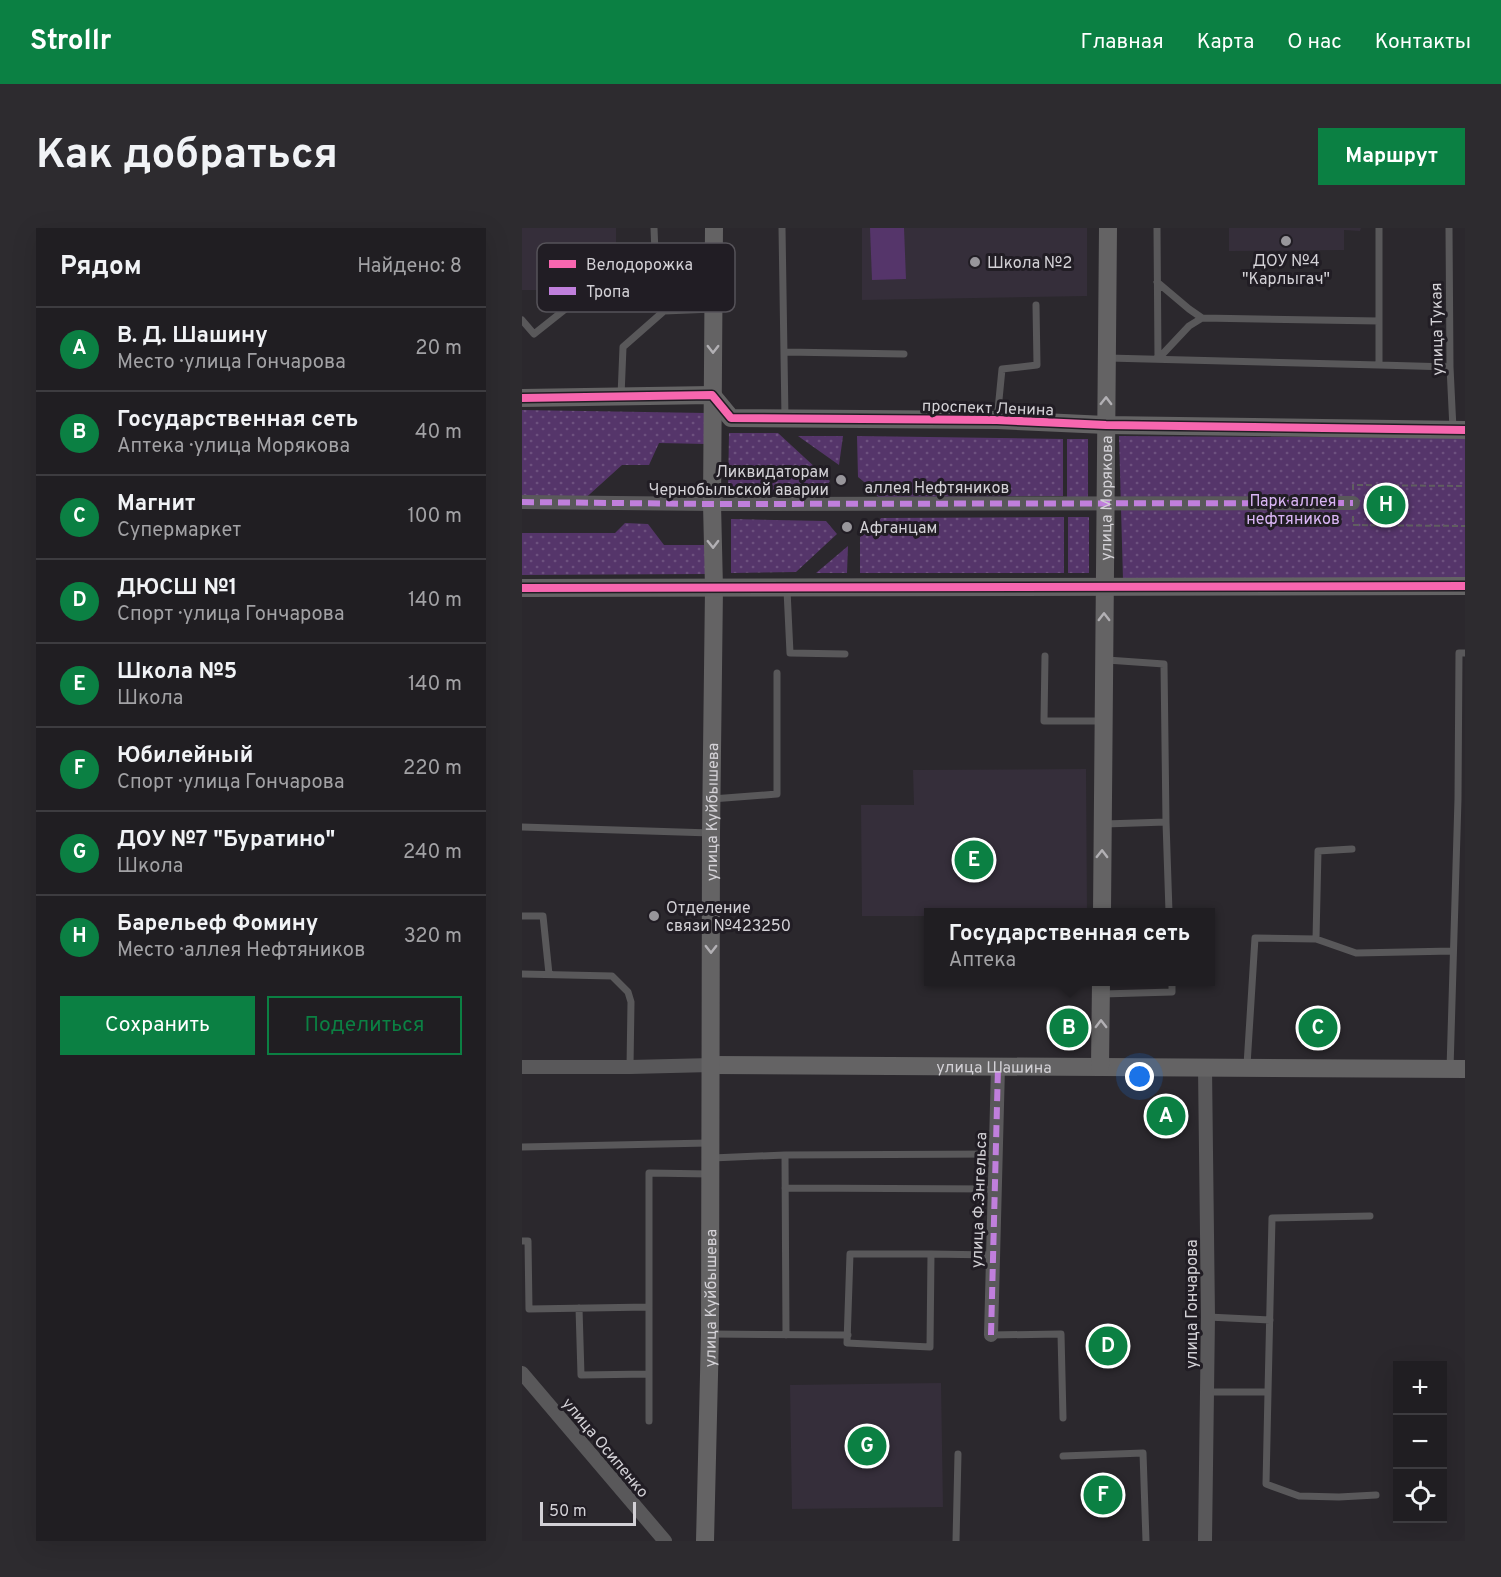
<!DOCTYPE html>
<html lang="ru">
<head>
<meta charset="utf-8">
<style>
	body { margin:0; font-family:Overpass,sans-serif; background:#2d2b2f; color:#f1f3f6 }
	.controls { position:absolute; right:18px; bottom:18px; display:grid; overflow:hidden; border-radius:0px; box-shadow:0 6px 24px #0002 }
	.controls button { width:54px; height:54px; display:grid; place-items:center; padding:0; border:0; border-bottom:2px solid #3d3c40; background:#201e22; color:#f1f3f6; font:30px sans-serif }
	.scale { position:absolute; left:18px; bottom:15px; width:96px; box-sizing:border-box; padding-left:6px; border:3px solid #d3d1d6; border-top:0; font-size:16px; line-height:21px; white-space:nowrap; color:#d3d1d6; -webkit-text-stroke:4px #211d24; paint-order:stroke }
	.you { position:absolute; left:618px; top:849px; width:21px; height:21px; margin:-15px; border:4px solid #fff; border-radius:50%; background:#1a73e8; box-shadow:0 0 0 9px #1a73e833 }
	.badge { display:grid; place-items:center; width:39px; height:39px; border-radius:50%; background:#0b8043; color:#fff; font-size:20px; font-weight:700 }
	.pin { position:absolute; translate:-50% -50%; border:3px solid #fff; box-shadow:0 2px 6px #0006 }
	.popup { position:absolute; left:402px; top:680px; width:291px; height:78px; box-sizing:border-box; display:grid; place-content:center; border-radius:0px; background:#201e22; filter:drop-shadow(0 2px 4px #0005); font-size:20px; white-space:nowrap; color:#a2a2a5 }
	.popup b { font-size:22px; color:#f1f3f6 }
	.popup::after { content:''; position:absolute; left:50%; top:100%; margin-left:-12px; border:12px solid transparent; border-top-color:#201e22 }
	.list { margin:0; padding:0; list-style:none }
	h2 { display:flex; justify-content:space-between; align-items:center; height:78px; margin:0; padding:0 24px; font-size:26px }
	h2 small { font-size:20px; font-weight:400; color:#a2a2a5 }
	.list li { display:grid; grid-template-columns:39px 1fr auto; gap:18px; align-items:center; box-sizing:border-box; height:84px; padding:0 24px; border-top:2px solid #3d3c40 }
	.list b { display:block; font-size:22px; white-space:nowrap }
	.list p { margin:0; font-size:20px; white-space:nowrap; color:#a2a2a5 }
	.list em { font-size:20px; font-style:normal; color:#a2a2a5 }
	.actions { display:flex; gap:12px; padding:18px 24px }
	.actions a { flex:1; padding:14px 0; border:2px solid #0b8043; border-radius:0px; text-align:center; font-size:21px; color:#0b8043 }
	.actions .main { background:#0b8043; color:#fff }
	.icon { flex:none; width:33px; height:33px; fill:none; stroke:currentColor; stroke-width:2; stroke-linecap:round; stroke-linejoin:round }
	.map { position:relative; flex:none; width:943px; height:1313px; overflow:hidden; border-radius:0px }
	header { display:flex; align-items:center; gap:36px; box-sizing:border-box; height:84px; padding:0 30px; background:#0b8043; color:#fff }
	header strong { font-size:28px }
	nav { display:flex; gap:33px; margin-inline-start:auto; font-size:21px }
	.intro { display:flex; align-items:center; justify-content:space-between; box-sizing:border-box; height:144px; padding:0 36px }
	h1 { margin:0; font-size:42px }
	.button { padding:15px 27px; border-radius:0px; background:#0b8043; color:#fff; font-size:21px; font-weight:700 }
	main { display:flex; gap:36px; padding:0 36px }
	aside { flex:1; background:#201e22; border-radius:0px; box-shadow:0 6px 24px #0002 }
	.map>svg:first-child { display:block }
	.built { fill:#352e3a }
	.green { fill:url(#green-dots) }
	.pitch { fill:#55356a }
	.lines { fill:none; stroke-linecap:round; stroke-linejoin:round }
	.path { stroke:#605e60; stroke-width:2; stroke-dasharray:6 3; stroke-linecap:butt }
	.lane { stroke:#59585a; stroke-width:7 }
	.street { stroke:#59585a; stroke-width:14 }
	.secondary { stroke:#646364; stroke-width:18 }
	.quiet { stroke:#c07fdc; stroke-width:6; stroke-dasharray:12 6; stroke-linecap:butt }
	.cycleway-casing { stroke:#211d24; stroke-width:11 }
	.cycleway { stroke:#f766af; stroke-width:8 }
	.oneway { stroke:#b2b0b4 }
	.poi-dot { fill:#98969b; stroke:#211d24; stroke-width:2 }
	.labels { text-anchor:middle; stroke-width:6; stroke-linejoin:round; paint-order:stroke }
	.poi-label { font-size:16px; fill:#d3d1d6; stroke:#211d24; text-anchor:start }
	.street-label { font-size:16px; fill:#d3d1d6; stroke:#211d24 }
	.park-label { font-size:16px; fill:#dab6f5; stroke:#211d24 }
	.key { fill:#211d24; stroke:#565359; stroke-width:1.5 }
	.key-label { font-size:16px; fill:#d3d1d6 }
</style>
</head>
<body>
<header>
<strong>Strollr</strong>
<nav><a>Главная</a><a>Карта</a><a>О нас</a><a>Контакты</a></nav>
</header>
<div class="intro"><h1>Как добраться</h1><a class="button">Маршрут</a></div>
<main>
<aside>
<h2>Рядом<small>Найдено: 8</small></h2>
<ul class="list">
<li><span class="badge">A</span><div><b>В. Д. Шашину</b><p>Место · улица Гончарова</p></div><em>20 m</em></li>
<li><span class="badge">B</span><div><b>Государственная сеть</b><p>Аптека · улица Морякова</p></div><em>40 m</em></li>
<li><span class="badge">C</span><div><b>Магнит</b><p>Супермаркет</p></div><em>100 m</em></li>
<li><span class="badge">D</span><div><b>ДЮСШ №1</b><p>Спорт · улица Гончарова</p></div><em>140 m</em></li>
<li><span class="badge">E</span><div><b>Школа №5</b><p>Школа</p></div><em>140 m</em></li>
<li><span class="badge">F</span><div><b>Юбилейный</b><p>Спорт · улица Гончарова</p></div><em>220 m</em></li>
<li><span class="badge">G</span><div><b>ДОУ №7 &quot;Буратино&quot;</b><p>Школа</p></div><em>240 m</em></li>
<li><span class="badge">H</span><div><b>Барельеф Фомину</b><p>Место · аллея Нефтяников</p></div><em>320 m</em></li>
</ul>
<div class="actions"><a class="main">Сохранить</a><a>Поделиться</a></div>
</aside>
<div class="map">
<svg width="943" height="1313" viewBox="0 0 943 1313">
	<defs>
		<pattern id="green-dots" width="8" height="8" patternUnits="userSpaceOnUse" patternTransform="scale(1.5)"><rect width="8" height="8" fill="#55356a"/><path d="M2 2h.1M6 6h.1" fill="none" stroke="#6d517f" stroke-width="1.8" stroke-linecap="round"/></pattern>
	</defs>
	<rect width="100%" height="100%" fill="#2b282d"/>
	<!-- built -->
	<path class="built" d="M0 0H94V62H0Z
		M340 0H565V68L340 72Z
		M707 0H839L838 3 822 2V22L707 23Z
		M564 541 565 684H406V688H340L339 577H392L391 542Z
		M419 1155 421 1279 270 1281 268 1157Z"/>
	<!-- green -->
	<path class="green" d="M0 182 184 185V216L137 215 127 237H100L58 275 0 272Z
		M207 205H256L308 253 301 263 206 264Z
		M276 208H321L317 237Z
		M335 208 541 211V268L356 269 347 258 336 249Z
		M597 208 943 210V355L601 352Z
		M545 211H566V269H545Z
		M542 289V345H338V309L350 302 359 290Z
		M546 289H567V345H546Z
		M209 291 304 293 315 306 274 344 209 345Z
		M103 295 126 296 142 317H184V346L0 347V305H93Z
		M326 318 325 345H294Z"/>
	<!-- pitch -->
	<path class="pitch" d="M348 0H382L384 51 350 52Z"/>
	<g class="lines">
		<!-- path -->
		<path class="path" d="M831 262V257L943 258
			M831 288V297L943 298"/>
		<!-- lane -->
		<path class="lane" d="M132 0 134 49 191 53
			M260 0 263 190
			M635 0 636 131
			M857 0V137L928 139
			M927 0 928 139 931 201
			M635 54 667 81 680 90
			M0 92 12 106 51 75
			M263 124 382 126
			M586 130 857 137
			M636 131 667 98 680 90 857 93
			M99 168 101 119 142 83 191 81
			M475 192 480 141 515 137 514 77
			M265 362 268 425 323 426
			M523 428 522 493H581
			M585 432 642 436 644 594 647 684
			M190 571 255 566V445
			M583 596 644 594
			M0 599 189 605
			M830 621 796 623 794 711 834 725 931 723
			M0 688H21L27 746
			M0 746 90 748 106 764 109 774 108 839
			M581 766 650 764V754
			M725 837 733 710 794 711
			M928 841 936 571 937 425H943
			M0 919 186 915
			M263 927 474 926
			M190 930 263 927 264 1107
			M263 960 473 961
			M0 1013H6L7 1081 127 1079
			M409 1026H328L325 1115 408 1119 409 1026 471 1027
			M57 1080 59 1147 127 1146
			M686 1089 748 1092
			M188 1106 326 1107
			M469 1107 539 1106 541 1190
			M685 1164H746L750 990 848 988
			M746 1164 744 1256 777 1268 817 1269 854 1267
			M127 1193V945L188 946
			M541 1228 621 1225 624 1313
			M434 1313 436 1226"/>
		<!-- street -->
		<path class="street" d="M0 274 190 276 831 275
			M0 839H108L190 837
			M469 1107 476 839
			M0 1145 143 1313
			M683 1313 686 1089 683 840"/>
		<!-- secondary -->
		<g class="secondary">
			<path d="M0 170 190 167 209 190 475 192 584 197 943 202"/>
			<path d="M0 360 943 358"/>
			<path id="s1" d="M580 684 586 0"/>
			<path id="s2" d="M190 837 943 841"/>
			<path d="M578 839 579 754"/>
			<path id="s3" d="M183 1313 188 1106 189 605 192 360 190 276 192 0"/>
		</g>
		<!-- quiet -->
		<path class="quiet" d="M0 274 190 276 831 275
			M469 1107 476 839"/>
		<defs>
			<path id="cycleway" d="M0 170 190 167 209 190 475 192 584 197 943 202
				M0 360 943 358"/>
		</defs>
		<!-- cycleway casing -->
		<use href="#cycleway" class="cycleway-casing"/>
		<!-- cycleway -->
		<use href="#cycleway" class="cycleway"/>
	</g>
	<!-- one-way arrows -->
	<defs><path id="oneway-chevron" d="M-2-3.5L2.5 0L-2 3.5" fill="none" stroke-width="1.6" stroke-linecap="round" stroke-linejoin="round" transform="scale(1.5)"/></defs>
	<g class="oneway">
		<use href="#oneway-chevron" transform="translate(191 121) rotate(90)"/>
		<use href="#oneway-chevron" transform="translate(584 173) rotate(-89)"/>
		<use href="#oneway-chevron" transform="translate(191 316) rotate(89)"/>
		<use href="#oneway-chevron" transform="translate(582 389) rotate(-90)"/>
		<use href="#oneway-chevron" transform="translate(580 626) rotate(-89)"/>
		<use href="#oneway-chevron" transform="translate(189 721) rotate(90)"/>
		<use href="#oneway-chevron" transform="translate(579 796) rotate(-90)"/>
	</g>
	<!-- markers -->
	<g class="poi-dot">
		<circle cx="764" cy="13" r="6"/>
		<circle cx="453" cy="34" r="6"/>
		<circle cx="319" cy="252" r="6"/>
		<circle cx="325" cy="299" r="6"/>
		<circle cx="132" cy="688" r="6"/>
	</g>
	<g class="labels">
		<!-- poi labels -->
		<g class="poi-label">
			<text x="764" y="38" text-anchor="middle">ДОУ №4<tspan x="764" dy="18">"Карлыгач"</tspan></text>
			<text x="465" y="40">Школа №2</text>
			<text x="307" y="249" text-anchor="end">Ликвидаторам<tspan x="307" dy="18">Чернобыльской аварии</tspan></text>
			<text x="337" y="305">Афганцам</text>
			<text x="144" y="685">Отделение<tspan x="144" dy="18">связи №423250</tspan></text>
		</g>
		<!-- street labels -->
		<g class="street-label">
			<text transform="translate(914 101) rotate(-91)" y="6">улица Тукая</text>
			<text transform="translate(466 179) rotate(2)" y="6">проспект Ленина</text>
			<text x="415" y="265">аллея Нефтяников</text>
			<text dy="6" stroke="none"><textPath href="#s1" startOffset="414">улица Морякова</textPath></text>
			<text dy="6" stroke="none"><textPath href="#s3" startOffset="729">улица Куйбышева</textPath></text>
			<text dy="6" stroke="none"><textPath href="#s2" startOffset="282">улица Шашина</textPath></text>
			<text transform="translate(456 972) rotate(-88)" y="6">улица Ф.Энгельса</text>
			<text dy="6" stroke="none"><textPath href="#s3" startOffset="243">улица Куйбышева</textPath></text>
			<text transform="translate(669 1076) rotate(-90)" y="6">улица Гончарова</text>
			<text transform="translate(84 1219) rotate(50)" y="6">улица Осипенко</text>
		</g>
		<!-- park labels -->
		<g class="park-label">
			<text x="771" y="278">Парк аллея<tspan x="771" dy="18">нефтяников</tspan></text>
		</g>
	</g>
	<!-- legend -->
	<rect x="15" y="15" width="198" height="69" rx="9" class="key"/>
	<rect x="27" y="32" width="27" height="8" fill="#f766af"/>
	<rect x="27" y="59" width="27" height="8" fill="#c07fdc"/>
	<g class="key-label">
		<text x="64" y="42">Велодорожка</text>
		<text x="64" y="69">Тропа</text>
	</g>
</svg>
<div class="controls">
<button>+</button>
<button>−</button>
<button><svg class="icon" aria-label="locate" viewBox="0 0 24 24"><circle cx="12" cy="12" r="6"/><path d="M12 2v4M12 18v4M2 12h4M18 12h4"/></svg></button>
</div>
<div class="scale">50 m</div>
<div class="you"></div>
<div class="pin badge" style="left:644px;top:888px">A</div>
<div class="pin badge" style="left:547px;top:800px">B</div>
<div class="popup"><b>Государственная сеть</b>Аптека</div>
<div class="pin badge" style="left:796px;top:800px">C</div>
<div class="pin badge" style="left:586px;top:1118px">D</div>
<div class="pin badge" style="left:452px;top:632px">E</div>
<div class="pin badge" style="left:581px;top:1267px">F</div>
<div class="pin badge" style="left:345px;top:1218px">G</div>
<div class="pin badge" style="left:864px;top:277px">H</div>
</div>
</main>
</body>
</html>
